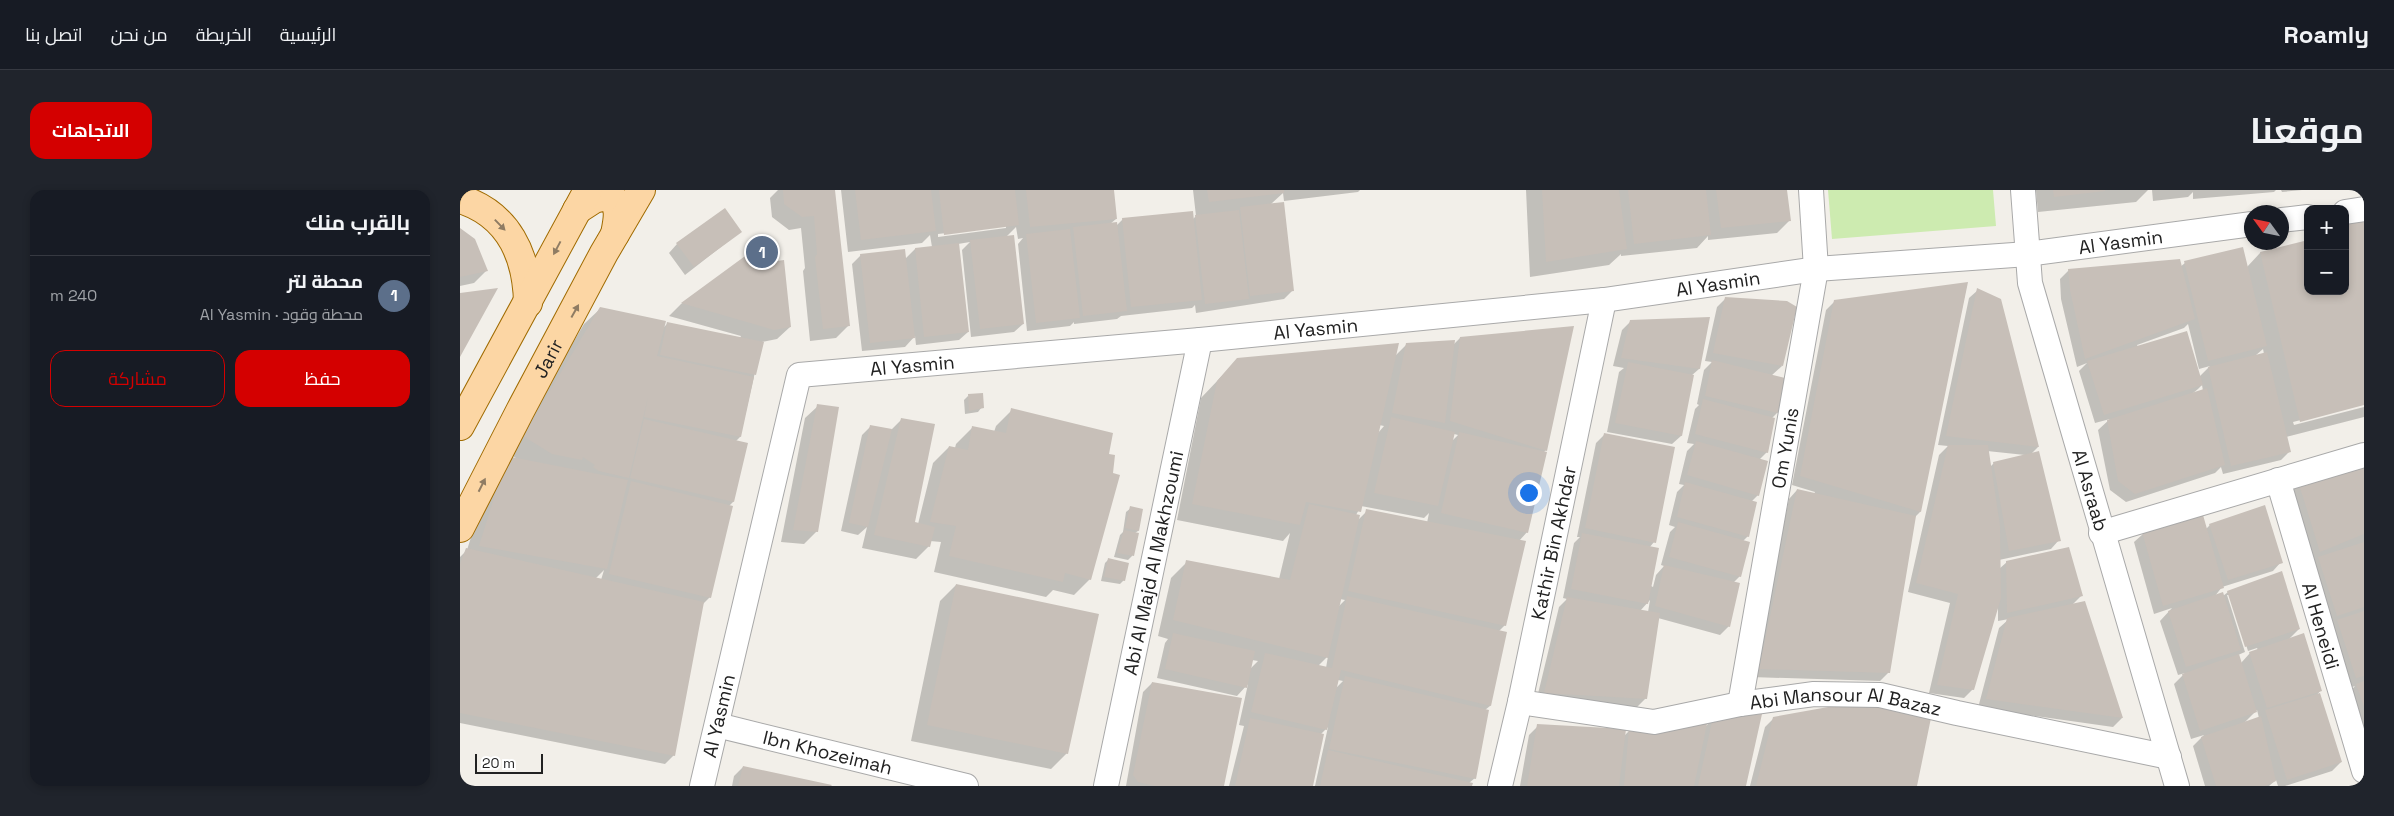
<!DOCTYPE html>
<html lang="ar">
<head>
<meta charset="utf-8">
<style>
	body { margin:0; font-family:"Space Grotesk",Cairo,sans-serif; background:#20242c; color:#f1f3f6; direction:rtl }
	.controls { position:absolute; right:15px; top:15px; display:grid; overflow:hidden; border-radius:10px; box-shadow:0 2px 8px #0003 }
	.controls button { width:45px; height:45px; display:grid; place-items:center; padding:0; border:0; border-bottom:1px solid #363941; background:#171b24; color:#f1f3f6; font:25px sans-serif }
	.compass { position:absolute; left:1784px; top:15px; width:45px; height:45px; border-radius:50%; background:#171b24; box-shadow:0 2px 8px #0003; rotate:303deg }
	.scale { position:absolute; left:15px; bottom:12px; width:68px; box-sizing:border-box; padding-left:5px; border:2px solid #222; border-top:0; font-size:14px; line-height:18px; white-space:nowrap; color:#222; -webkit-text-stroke:4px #fff; paint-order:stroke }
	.you { position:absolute; left:1068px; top:302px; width:18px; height:18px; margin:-12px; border:4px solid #fff; border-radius:50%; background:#1a73e8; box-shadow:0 0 0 8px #1a73e833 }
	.badge { display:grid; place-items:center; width:32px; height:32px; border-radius:50%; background:#d40000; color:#fff; font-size:16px; font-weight:700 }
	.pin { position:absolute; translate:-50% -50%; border:2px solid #fff; box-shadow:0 1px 5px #0006 }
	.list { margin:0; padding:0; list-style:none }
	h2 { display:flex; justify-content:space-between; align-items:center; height:65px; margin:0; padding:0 20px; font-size:21px }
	h2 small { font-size:16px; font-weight:400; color:#9ea1a6 }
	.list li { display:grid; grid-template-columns:32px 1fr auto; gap:15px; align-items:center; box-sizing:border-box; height:80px; padding:0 20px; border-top:1px solid #363941 }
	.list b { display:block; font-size:19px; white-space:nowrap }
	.list p { margin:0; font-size:16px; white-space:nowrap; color:#9ea1a6 }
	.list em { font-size:16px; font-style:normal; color:#9ea1a6 }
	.actions { display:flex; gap:10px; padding:15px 20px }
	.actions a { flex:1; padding:11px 0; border:1px solid #d40000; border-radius:15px; text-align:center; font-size:18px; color:#d40000 }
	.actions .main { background:#d40000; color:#fff }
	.map { position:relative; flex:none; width:1904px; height:596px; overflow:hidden; direction:ltr; border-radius:15px }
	header { display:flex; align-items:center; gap:30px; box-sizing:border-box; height:70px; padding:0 25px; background:#171b24; border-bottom:1px solid #363941 }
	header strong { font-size:24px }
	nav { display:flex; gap:28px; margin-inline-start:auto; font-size:18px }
	.intro { display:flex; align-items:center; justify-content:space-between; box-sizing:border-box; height:120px; padding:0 30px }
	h1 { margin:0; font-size:35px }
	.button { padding:12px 22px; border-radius:15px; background:#d40000; color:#fff; font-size:18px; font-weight:700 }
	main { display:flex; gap:30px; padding:0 30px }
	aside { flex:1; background:#171b24; border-radius:15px; box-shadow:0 2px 8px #0003 }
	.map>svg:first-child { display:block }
	.grass { fill:#cdebb0 }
	.shadow { fill:#0003; fill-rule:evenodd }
	.building { fill:#c7bfb8 }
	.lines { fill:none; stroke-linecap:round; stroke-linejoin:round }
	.minor-casing { stroke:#a9a9a9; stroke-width:26 }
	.major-casing { stroke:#a06b00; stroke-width:30 }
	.minor { stroke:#fff; stroke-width:24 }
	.major { stroke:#fcd6a4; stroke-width:28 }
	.oneway { fill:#8f7c63 }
	.labels { text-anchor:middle; stroke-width:4; stroke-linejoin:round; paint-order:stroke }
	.street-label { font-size:19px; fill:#222; stroke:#fff }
</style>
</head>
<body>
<header>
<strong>Roamly</strong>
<nav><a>الرئيسية</a><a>الخريطة</a><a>من نحن</a><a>اتصل بنا</a></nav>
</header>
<div class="intro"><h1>موقعنا</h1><a class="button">الاتجاهات</a></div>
<main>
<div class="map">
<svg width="1904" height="596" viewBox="0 0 1904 596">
	<rect width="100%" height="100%" fill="#f2efe9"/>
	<!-- grass -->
	<path class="grass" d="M1368 0H1533L1536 36 1372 49Z"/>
	<!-- shadow -->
	<path class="shadow" d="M318 0H374L389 135 376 148 350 151 343 81 345 78 341 38 329 40 312 27 310 8Z
		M381 0H652L656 29 650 34 656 36 663 29H733L736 26 733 0H900L898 2 824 11 823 3 811 14 833 100 824 109 736 123 735 115 732 118 661 126 657 129 614 134V132L610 136 567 141 558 54 563 48 558 49 556 37 546 47 563 134 554 142 511 147 502 60 510 52 498 54 508 142 499 150 456 155 455 146 445 157 402 161 392 74 401 65 445 69 455 59 472 57 470 45 462 53 388 62ZM546 36V38L478 47V44Z
		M1066 0H1326L1330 30 1317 43 1248 50V46L1237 58 1161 66V64L1149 75 1070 87Z
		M1576 0H1688L1676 12 1578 22Z
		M1692 0H1816L1814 2 1733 9V2L1728 7 1693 11Z
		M1821 0H1842L1822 2Z
		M0 40 26 81 14 93 0 96Z
		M280 42 225 85 209 63 217 54Z
		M306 52 308 73 330 137 317 149 302 152 280 247 275 252 287 254 273 312 269 316 250 407 242 415 214 565 205 574 0 533V367L7 360 31 284 59 270 48 263 124 134 141 118 203 138 208 133 280 148 281 146 209 126 221 114ZM144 380 141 390 135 389Z
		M1848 52V101L1904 214 1833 232 1834 235 1904 217V227L1826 247 1830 261 1821 270 1763 284 1761 277 1755 283 1666 312 1650 300 1638 240 1650 229 1635 233 1619 181 1627 173 1617 177 1601 109 1600 89 1609 80 1720 77 1725 73 1787 77 1800 63ZM1728 134 1739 179 1750 176 1739 187 1678 157 1677 155 1724 138ZM1803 159 1804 164 1795 166ZM1742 195 1743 201 1732 204 1738 199Z
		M1507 94 1460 322 1455 327 1429 482 1420 491 1291 487 1329 309 1337 300 1354 304 1355 302 1332 295 1366 120 1375 111Z
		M1518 100 1540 110 1578 257 1571 264 1599 350 1591 359 1539 370V379L1547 372 1621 406 1612 415 1624 413 1662 528 1653 537 1518 518 1539 438 1549 429 1538 431V415L1513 499 1504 508 1469 503 1490 413 1448 402 1479 265 1488 256 1478 255 1509 108ZM1527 261 1565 265 1534 273 1530 277Z
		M1266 108 1322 176 1311 186 1323 189 1317 223 1312 228 1307 262 1299 270 1298 305 1291 312 1288 346 1283 351 1280 386 1273 393 1269 436 1260 445 1198 428 1186 508 1177 517 1076 512 1099 417 1107 409 1103 408 1114 353 1120 347H1117L1136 253 1145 244 1194 352 1189 358 1191 396 1193 397 1196 385 1204 376 1201 375 1210 342 1215 337 1209 335 1217 302 1224 295 1219 294 1227 261 1234 254 1227 253 1235 219 1239 215 1237 214 1244 180 1252 172 1245 171 1257 117ZM1190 410 1188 422 1180 421Z
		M1249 128 1239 179 1231 186 1221 246 1212 254 1147 242 1159 182 1164 178 1153 176 1162 140 1171 131Z
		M1000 148 1086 260 1084 262 1067 342 1059 351 1045 435 1039 441 1030 516 1025 520 1015 588 1009 593 1011 596H855L868 537 860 545 852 596H769L784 536 779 535 788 494 777 506 697 488 705 453 708 449 698 446 711 388 727 372 819 389 830 343 823 351 717 330 741 208 778 169 935 166 947 154 993 155ZM919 235 924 236 918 243ZM994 244 998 245 992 251ZM901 316 964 328 969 323 967 333 907 321 898 330 896 325ZM880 409 885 410 878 417ZM868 466 866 478 858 476ZM792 470 798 471 789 480ZM878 490 883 491 876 498Z
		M508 206 522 217 518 222 505 224 504 210Z
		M358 216 357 341 344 354 321 352 345 228Z
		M552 220 630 389 614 405 593 400 586 407 474 382 481 352 470 351 469 356 456 369 402 358 407 337 398 345 381 341 402 245 411 236 431 240 442 229 454 333 458 334 473 273 489 257 495 258 496 254 512 238 534 242 536 236Z
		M1904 263V564L1884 508 1895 496 1883 500 1865 444 1874 434 1864 438 1822 309 1839 292Z
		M671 318 682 320 678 341 675 343 677 344 672 366 668 370 654 367 660 345 663 342 666 322Z
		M1750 335 1821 372 1813 381 1762 397 1755 406H1763L1768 402 1839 439 1828 450 1861 500 1856 506 1881 572 1872 581 1825 596H1818L1816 590 1809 596H1745L1733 556 1744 545 1731 549 1714 494 1725 483 1718 485 1700 431 1712 418 1694 424 1674 352 1683 344 1746 339ZM1767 405H1770L1788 461 1797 458 1798 460 1790 463 1781 473 1778 465 1785 462ZM1797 520 1799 528 1784 533Z
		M649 369 664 390 660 394 641 391 645 373Z
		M496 395 607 563 591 579 451 551 480 411Z
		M692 493 763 596H666L683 502Z
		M1314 528 1456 596H1290L1305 537Z
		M1253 529 1284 596H1060L1069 545 1078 536 1164 546 1170 540 1245 537Z
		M283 577 369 596H272L274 586Z"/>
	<!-- building -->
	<path class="building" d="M323 0H375L390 136 363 139 355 67 357 64 354 26 342 27 324 14Z
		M395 0H471L476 41 401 50Z
		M479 0H555L559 35 484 45Z
		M566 0H654L657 29 570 37Z
		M747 0H824V3L749 12Z
		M1082 0H1159L1167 59 1086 72Z
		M1168 0H1246L1251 45 1174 54Z
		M1256 0H1327L1331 31 1261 38Z
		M1593 0H1645V1L1594 7Z
		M824 12 834 101 790 106 780 17Z
		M265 18 282 42 234 77 216 53Z
		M779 20 789 109 745 114 735 25Z
		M733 21 742 110 671 117 662 28Z
		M1904 26V215L1840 232 1800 62 1848 50V101H1885V30Z
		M657 32 667 121 623 126 613 37Z
		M0 38 15 49 28 81 0 87Z
		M610 39 620 128 576 133 566 44Z
		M554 45 564 134 520 139 510 50Z
		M307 50 310 72 324 70 331 137 314 140 221 113Z
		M499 53 509 142 464 147 455 58Z
		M1783 57 1807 156 1748 171 1724 71Z
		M445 59 455 148 410 153 400 64Z
		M1720 69 1735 129 1625 169 1610 100 1608 79Z
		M1508 92 1461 322 1340 286 1374 110Z
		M38 98 0 167V103Z
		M1517 98 1541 109 1579 257 1486 246Z
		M1265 107 1327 111 1337 117 1323 176 1253 163Z
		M140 117 206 131 197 166 294 187 281 247 184 227 188 207 169 288 139 281 133 277 135 275 123 267 122 270 92 264 63 246Z
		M1250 127 1240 179 1161 168 1170 130Z
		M207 132 304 152 296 185 200 165Z
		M1114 136 1087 261 990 231 1000 147Z
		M1727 141 1743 195 1644 225 1627 171Z
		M995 150 985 233 932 223 946 153Z
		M939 153 901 322 846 312 840 335 732 314 757 191 777 168Z
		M1807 162 1831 262 1771 276 1748 177Z
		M1252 170 1325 188 1318 223 1245 206Z
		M1168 172 1234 185 1222 246 1155 233Z
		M1747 198 1765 275 1675 304 1658 291 1647 230Z
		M523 203 524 218 509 221 508 204Z
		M1243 209 1315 228 1308 263 1235 244Z
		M357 214 379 217 358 342 333 340Z
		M551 218 653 243 649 264 655 265 653 283 660 285 631 390 605 383 603 392 489 366 496 336 470 332 489 256 508 260 512 236 546 243Z
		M931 227 995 242 978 316 914 303Z
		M441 228 475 234 455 332 475 337 470 357 414 345Z
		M184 229 288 253 274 312 170 288Z
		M410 235 432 239 408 337 389 333Z
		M999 242 1087 262 1068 343 981 323Z
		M1144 243 1215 257 1196 353 1125 338Z
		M1236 251 1308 271 1299 306 1227 285Z
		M1488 255H1528L1540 336 1541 408 1514 500 1477 495 1498 404 1456 393Z
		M1579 261 1601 351 1549 361 1533 272Z
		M1904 262V344L1860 362 1838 291Z
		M47 266 168 290 147 379 19 356Z
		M171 291 273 316 251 408 149 384Z
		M1225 292 1297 312 1289 347 1217 327Z
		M1337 299 1456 326 1430 483 1299 479Z
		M849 314 900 325 868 468 713 430 726 370 830 390Z
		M1805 315 1823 373 1768 390 1749 334Z
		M670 316 683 319 679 341 665 338Z
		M906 319 1066 351 1046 436 888 401Z
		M1743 325 1764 398 1703 416 1682 342Z
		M1218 332 1290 352 1281 387 1209 367Z
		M664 340 679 343 674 366 657 363Z
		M1122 343 1199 358 1188 414 1111 399Z
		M1904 352V417L1877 426 1858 367Z
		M1609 357 1623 406 1547 423 1546 371Z
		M6 358 244 412 215 566 0 523V374Z
		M648 368 669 373 665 391 644 387Z
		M1204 375 1280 393 1270 437 1195 416Z
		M1822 381 1840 439 1785 457 1767 401Z
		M496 394 639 424 608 564 467 535Z
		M1763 402 1781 460 1726 477 1708 421Z
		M887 406 1047 442 1031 516 881 480 867 540 791 522 805 463 872 478Z
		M1107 407 1200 423 1187 509 1084 503Z
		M1625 411 1663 528 1526 509 1547 428Z
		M1904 421V486L1896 488 1877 430Z
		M713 443 795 461 787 498 705 479Z
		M1844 443 1862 501 1807 518 1789 462Z
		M1779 464 1797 522 1740 541 1722 484Z
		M885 486 1029 520 1016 589 869 559Z
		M1904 491V517L1896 494Z
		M692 492 782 508 764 596H695L678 592 673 585Z
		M1860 503 1882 572 1827 590 1805 520Z
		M1396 512 1471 528 1457 596H1296L1313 527Z
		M1302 524 1286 596H1238L1253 527Z
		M1801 526 1816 591 1805 596H1756L1741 547Z
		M790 528 864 544 853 596H775Z
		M1248 529 1234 596H1164L1169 539Z
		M1077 534 1166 539 1159 596H1067Z
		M868 560 1013 593 1012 596H860Z
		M283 576 372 595 371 596H278Z"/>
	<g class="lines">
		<defs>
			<g id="minor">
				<path id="s1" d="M1563 0 1570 93 1717 596"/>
				<path d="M1885 22 1904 19"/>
				<path d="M1822 30 1848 27"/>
				<path id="s2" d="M1818 290 1904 581"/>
				<path d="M1641 343 1904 265"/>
				<path id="s3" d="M1060 512 1194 532 1280 514 1354 504 1420 505 1497 523 1709 567"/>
				<path id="s4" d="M1280 514 1356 79 1351 0"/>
				<path id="s5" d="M257 535 506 596"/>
				<path id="s6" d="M242 596 339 185 740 150 1144 110 1356 79 1568 64 1792 34"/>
				<path id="s7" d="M646 596 740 150"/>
				<path id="s8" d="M1040 596 1060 512 1144 110"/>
			</g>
			<g id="major">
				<path d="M0 9C48 24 67 65 68 113"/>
				<path d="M117 20 134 9 150 5C161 17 158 29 155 44"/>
				<path d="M0 236 128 0"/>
				<path id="s9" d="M0 338 60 221 144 63 181 0"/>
			</g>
		</defs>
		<!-- minor casing -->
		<use href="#minor" class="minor-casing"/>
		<!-- major casing -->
		<use href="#major" class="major-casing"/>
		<!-- minor -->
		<use href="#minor" class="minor"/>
		<!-- major -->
		<use href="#major" class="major"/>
	</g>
	<!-- one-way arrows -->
	<defs><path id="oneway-solid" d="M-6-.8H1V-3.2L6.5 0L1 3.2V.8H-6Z" transform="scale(1.25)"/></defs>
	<g class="oneway">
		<use href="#oneway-solid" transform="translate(40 35) rotate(46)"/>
		<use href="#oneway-solid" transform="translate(97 58) rotate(118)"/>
		<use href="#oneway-solid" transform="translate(115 121) rotate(-61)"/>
		<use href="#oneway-solid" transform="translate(22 295) rotate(-63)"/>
	</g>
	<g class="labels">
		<!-- street labels -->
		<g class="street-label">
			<text dy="7" stroke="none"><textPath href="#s6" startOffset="1751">Al Yasmin</textPath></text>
			<text dy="7" stroke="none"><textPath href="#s6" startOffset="1346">Al Yasmin</textPath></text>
			<text dy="7" stroke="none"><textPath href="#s6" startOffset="941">Al Yasmin</textPath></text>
			<text dy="7" stroke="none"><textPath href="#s9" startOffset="191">Jarir</textPath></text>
			<text dy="7" stroke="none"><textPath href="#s6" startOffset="536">Al Yasmin</textPath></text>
			<text dy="7" stroke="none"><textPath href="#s4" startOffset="260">Om Yunis</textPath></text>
			<text dy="7" stroke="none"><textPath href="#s1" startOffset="309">Al Asraab</textPath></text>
			<text dy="7" stroke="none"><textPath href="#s8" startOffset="249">Kathir Bin Akhdar</textPath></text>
			<text dy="7" stroke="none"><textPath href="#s7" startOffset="228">Abi Al Majd Al Makhzoumi</textPath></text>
			<text dy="7" stroke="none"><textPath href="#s2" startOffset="152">Al Heneidi</textPath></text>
			<text dy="7" stroke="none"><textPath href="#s3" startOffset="330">Abi Mansour Al Bazaz</textPath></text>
			<text dy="7" stroke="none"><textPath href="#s6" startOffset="72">Al Yasmin</textPath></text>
			<text dy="7" stroke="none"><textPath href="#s5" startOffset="114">Ibn Khozeimah</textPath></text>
		</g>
	</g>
</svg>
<div class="controls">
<button>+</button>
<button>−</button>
</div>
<svg class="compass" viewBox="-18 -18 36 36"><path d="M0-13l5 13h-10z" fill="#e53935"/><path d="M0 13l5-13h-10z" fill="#9ea1a6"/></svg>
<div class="scale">20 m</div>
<div class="you"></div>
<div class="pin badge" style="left:302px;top:62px;background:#5c6f8a">1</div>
</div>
<aside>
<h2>بالقرب منك<small></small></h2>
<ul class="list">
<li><span class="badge" style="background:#5c6f8a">1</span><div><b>محطة لتر</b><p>محطة وقود · Al Yasmin</p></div><em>240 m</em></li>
</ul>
<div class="actions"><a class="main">حفظ</a><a>مشاركة</a></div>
</aside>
</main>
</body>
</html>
